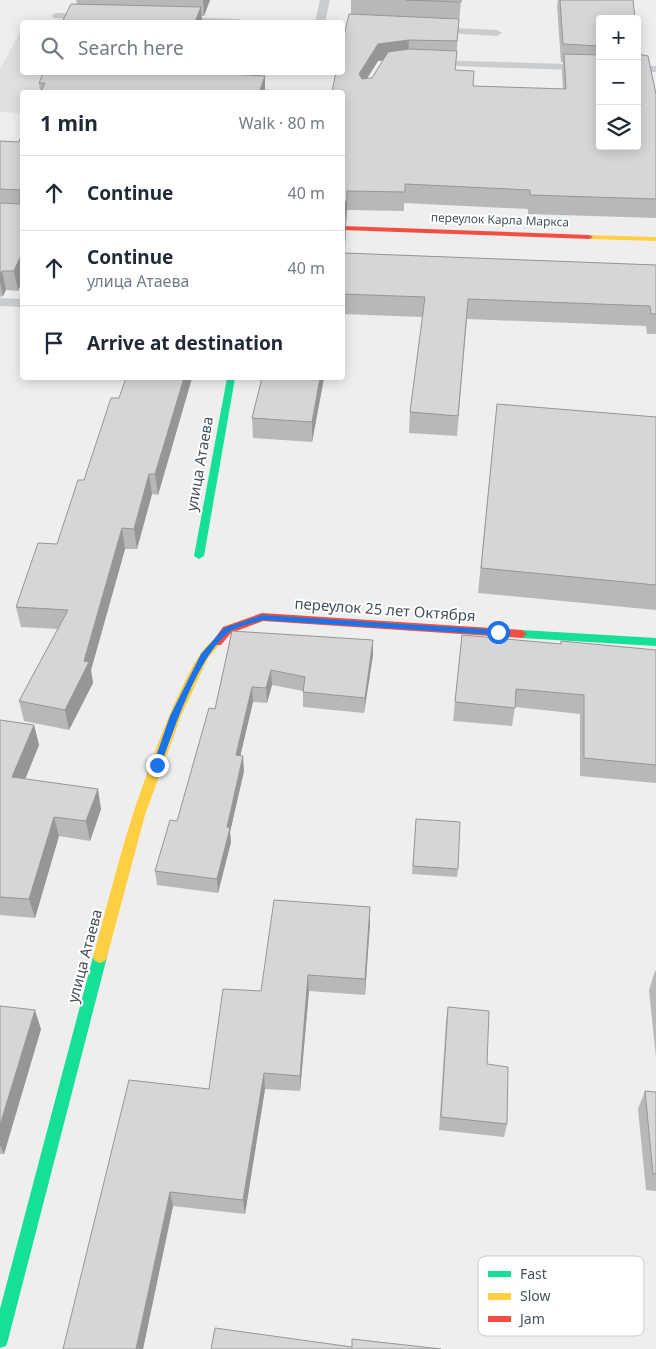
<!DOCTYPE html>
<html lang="en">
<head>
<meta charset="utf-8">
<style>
	body { margin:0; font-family:"Noto Sans",sans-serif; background:#f2f2f3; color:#1f2937 }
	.controls { position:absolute; right:15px; top:15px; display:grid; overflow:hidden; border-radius:5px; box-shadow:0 2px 12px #0003 }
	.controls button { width:45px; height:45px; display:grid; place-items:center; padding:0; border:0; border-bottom:1px solid #e0e1e3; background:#fff; color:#1f2937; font:25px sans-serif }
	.stop { position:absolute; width:15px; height:15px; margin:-11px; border:4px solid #1a73e8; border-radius:50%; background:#fff }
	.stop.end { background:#1a73e8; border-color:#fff; box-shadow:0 1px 5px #0008 }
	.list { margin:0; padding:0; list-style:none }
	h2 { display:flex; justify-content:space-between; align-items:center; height:65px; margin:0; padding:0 20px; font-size:21px }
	h2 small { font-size:16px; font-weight:400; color:#747a83 }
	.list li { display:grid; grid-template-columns:32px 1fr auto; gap:15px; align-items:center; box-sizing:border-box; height:75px; padding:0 20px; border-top:1px solid #e0e1e3 }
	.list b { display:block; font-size:19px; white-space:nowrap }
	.list p { margin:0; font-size:16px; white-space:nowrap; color:#747a83 }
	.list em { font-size:16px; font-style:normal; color:#747a83 }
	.icon { flex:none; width:28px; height:28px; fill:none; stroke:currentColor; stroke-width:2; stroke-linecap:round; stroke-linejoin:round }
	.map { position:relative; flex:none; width:656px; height:1349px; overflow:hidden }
	.search { position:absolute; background:#fff; box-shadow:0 2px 12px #0003; left:20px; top:20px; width:325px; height:55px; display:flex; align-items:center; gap:12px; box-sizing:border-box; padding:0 18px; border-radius:5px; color:#747a83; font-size:19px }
	.panel { position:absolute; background:#fff; box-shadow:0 2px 12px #0003; left:20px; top:90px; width:325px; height:290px; border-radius:5px }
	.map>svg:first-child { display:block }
	.education { fill:#e1dfe0 }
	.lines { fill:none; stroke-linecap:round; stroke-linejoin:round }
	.lane { fill:#cacdcf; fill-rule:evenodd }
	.fast { fill:#16e098; fill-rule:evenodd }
	.slow { fill:#ffcf43; fill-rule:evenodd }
	.jam { fill:#f24e42; fill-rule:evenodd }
	.wall { fill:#b8b8ba; fill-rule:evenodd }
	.shaded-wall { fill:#969697 }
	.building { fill:#d6d6d8; stroke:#969697 }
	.route { fill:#1a73e8 }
	.labels { text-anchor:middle; stroke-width:4; stroke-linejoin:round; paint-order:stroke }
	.far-street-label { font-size:12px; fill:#45515b; stroke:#fff }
	.street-label { font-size:15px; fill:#45515b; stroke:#fff }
	.key { fill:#fff; stroke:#c7cbce; stroke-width:1 }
	.key-label { font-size:14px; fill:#45515b }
</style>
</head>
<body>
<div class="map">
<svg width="656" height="1349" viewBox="0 0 656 1349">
	<rect width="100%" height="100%" fill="#efeeee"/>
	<!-- education -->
	<path class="education" d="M22 29V72L209 73 203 92H22V113L0 112V69Z"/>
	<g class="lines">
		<!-- lane -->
		<path class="lane" d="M320 0H330L325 22H315Z
			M57 13 90 14 95 17 90 20 53 18 52 16 53 14Z
			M178 17 239 19 244 22H174L173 20 174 18Z
			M433 27 497 30 502 33 497 36 429 32 428 30 429 28Z
			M431 60 600 65V71L427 65 426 63 427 61Z
			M637 66H656V72H637Z
			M0 298 22 299V307L0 306Z"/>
		<!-- fast -->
		<path class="fast" d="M227 378H235L204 556 199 559 194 556Z
			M522 630 656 638V646L522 638 517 634Z
			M100 951 105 953 107 957 8 1340 6 1346 0 1348V1309L93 957 95 953Z"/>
		<!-- slow -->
		<path class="slow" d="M586 235 656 237V241L589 239H586Z
			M217 638 222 642 208 658 181 716 145 815 107 957 105 961 100 963 95 961 93 957C106 910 118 861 133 814 143 784 190 646 217 638Z"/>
		<!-- jam -->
		<path class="jam" d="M342 226 589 235 593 237 589 239 342 230Z
			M262 613 522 630 527 634 522 638 263 621 231 633 221 645H213L212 642 223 627Z"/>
	</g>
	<!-- wall -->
	<path class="wall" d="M76 0H210L204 16H201L202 22H62L77 4Z
		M351 0H461L455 71 473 86 563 89 562 72 563 62H561L557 5 558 0H633L600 19V146L638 54 656 94V218L528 214V209L404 203V211L347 210 346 220 345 253 656 265V334H647L646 326 467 319 457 436 409 433 410 412 423 317 342 314V92L351 14ZM383 60 372 78 367 79 378 61Z
		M39 83 265 90 40 92Z
		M22 134V281L18 291 6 290 3 296 0 297V141L19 142Z
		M126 378H192L158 495 152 494 137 549H125L91 670 93 683 69 730 24 721 19 701 58 629 21 627 16 607 57 544 119 398Z
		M262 378H328L327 379 324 378 312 442 253 438 252 418Z
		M497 404 656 417V610L478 593Z
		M232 631 373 655 364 713 303 707V691L272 685 267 703 253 702 240 756 244 771 230 832 231 842 218 893 157 885 155 871 177 821 215 709Z
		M462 635 560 644 561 641 656 650V783L580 776V714L515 707 512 726 453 721Z
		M0 720 34 725 39 745 25 779 101 809 90 841 59 836 35 918 0 915Z
		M416 819 458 869 457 877 412 874Z
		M370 923 365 995 309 991 300 1091 265 1089 245 1214 173 1206 143 1349H63L209 1089 261 991Z
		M655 971H656V1058L649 990Z
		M0 1006 41 1029 4 1154H0Z
		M448 1007 487 1064 507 1124 504 1137 439 1130 446 1021Z
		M645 1091 656 1092V1191L646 1190 638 1109Z"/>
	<!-- shaded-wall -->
	<path class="shaded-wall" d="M203 0H210L204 16Z
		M201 7 202 22H195Z
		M409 40 408 57 378 61 358 92 359 74 378 44Z
		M265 76V92L260 90Z
		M347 191V210L346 220 344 272 342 202Z
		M22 253V281L18 291 14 271Z
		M2 271 6 290 3 296 0 282V274Z
		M184 378H192L158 495 155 474Z
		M320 378H324L312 442V422Z
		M149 474 152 494 137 549 134 529Z
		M122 528 125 549 91 670 93 683 69 730 65 710 84 661Z
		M373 640V655L364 713 365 698Z
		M271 670 272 685 267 703 266 688Z
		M252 687 253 702 237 770 236 755Z
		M34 725 39 745 18 797 12 777Z
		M243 756 244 771 230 832 231 842 218 893 217 879 227 827Z
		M98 789 101 809 90 841 86 821Z
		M54 817 59 836 35 918 29 899Z
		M370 907V923L365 995V979Z
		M308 975 309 991 300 1091V1076Z
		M35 1010 41 1029 4 1154 0 1145V1125Z
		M264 1073 265 1089 245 1214 243 1200Z
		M170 1192 173 1206 143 1349H136Z"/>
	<!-- building -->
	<path class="building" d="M406 0H461V2Z
		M560 0H633L635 19H600V46L563 44Z
		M71 4 201 7 195 22H62Z
		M349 14 459 19 457 41 409 40 378 44 359 74 362 79 372 78 388 52 409 49 457 51 455 70 474 71 473 86 566 89 564 54 600 55V146H637V47L638 54 648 56 656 94V199L530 195V190L405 184V192L347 191V201L342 202V92H332L336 72H342V44Z
		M44 72H193L265 76 260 90 308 92H41L45 83H39Z
		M22 134V253L14 271H2L0 274V203L20 204V190L0 189V141L19 142Z
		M342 216 346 217 344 253 656 265V314H651L650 306 468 299 458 416 410 412 425 297 342 294Z
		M126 378H184L155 474H149L134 529 122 528 84 661 89 662 65 710 19 701 68 610 16 607 38 543 57 544 78 480H84L111 398H119Z
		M262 378H320L312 422 252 418Z
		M497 404 656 417V585L481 568Z
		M232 631 373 640 365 698 303 692 305 677 271 670 266 688 252 687 236 755 243 756 227 827 230 828 217 879 155 871 170 820 177 821 209 708 215 709Z
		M462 635 561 644V641L656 650V765L584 758V695L516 689 515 708 455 702Z
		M0 720 34 725 12 777 98 789 86 821 54 817 29 899 0 897Z
		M416 819 460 822 458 869 413 866Z
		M274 900 370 907 365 979 308 975 300 1076 264 1073 243 1200 170 1192 136 1349H63L129 1080 209 1089 223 989 261 991Z
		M0 1006 35 1010 0 1125Z
		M448 1007 489 1011 487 1064 508 1067 507 1124 441 1117Z
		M645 1091 656 1092V1174H653Z
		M215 1328 352 1347V1339L441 1349H211Z"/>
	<!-- route -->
	<path class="route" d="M262 615 498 630 502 632 498 635 262 620C252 624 237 626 229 632 198 656 174 729 161 765L160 768H154L153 765 170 716 201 654 224 628Z"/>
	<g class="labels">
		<!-- far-street labels -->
		<g class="far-street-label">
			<text transform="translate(500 220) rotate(2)" y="4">переулок Карла Маркса</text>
		</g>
		<!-- street labels -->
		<g class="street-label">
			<text transform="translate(200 464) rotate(-80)" y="5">улица Атаева</text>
			<text transform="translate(385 610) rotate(4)" y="5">переулок 25 лет Октября</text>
			<text transform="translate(85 956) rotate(-75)" y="5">улица Атаева</text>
		</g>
	</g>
	<!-- legend -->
	<rect x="478" y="1256" width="166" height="80" rx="8" class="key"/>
	<rect x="488" y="1271" width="23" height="6" fill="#16e098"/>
	<rect x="488" y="1293" width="23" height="7" fill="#ffcf43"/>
	<rect x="488" y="1316" width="23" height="6" fill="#f24e42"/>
	<g class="key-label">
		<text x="520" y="1279">Fast</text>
		<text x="520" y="1301">Slow</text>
		<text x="520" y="1324">Jam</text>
	</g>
</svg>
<div class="controls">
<button>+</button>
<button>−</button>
<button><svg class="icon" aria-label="layers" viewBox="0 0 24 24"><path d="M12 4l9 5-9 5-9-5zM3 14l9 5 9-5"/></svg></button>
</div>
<div class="stop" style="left:498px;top:632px"></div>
<div class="stop end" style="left:157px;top:765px"></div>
<div class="search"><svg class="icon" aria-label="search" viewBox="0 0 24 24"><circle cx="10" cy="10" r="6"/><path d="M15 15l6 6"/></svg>Search here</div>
<section class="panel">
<h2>1 min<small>Walk · 80 m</small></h2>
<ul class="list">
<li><svg class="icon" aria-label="ahead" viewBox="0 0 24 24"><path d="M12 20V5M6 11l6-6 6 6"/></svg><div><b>Continue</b></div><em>40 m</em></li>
<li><svg class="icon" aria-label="ahead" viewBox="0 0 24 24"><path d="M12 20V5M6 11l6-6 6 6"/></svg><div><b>Continue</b><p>улица Атаева</p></div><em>40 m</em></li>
<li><svg class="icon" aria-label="arrive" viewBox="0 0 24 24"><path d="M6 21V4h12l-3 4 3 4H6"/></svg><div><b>Arrive at destination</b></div></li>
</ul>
</section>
</div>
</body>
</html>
